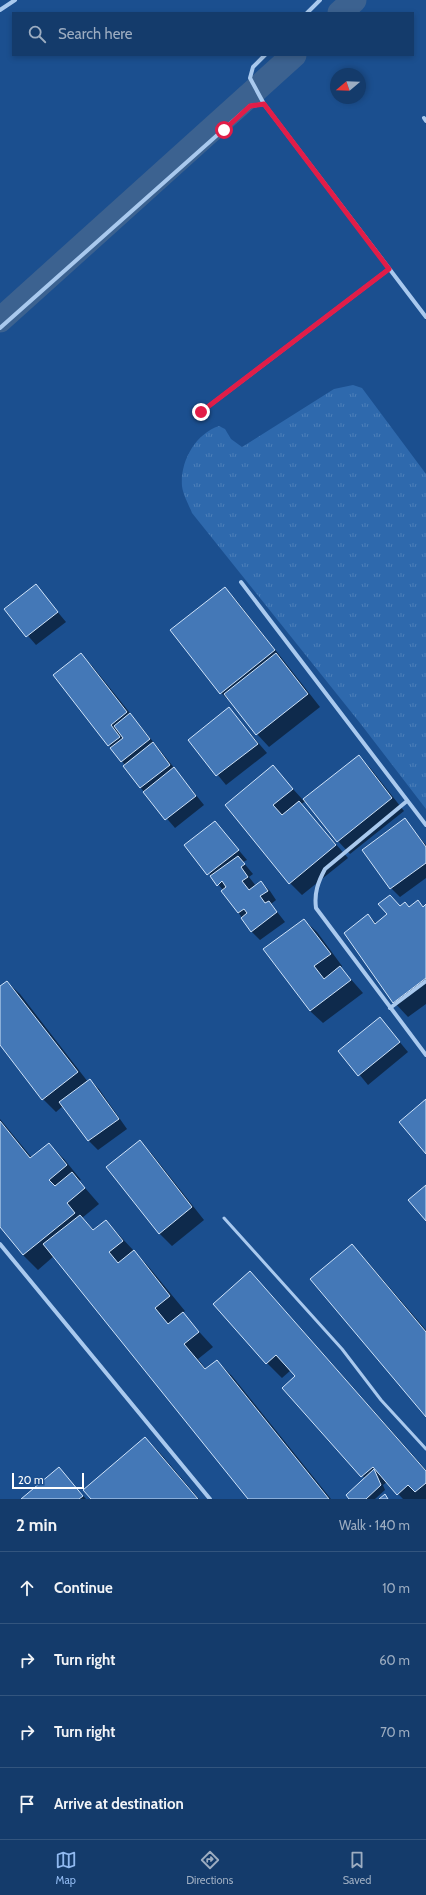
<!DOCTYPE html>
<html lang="en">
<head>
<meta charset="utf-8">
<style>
	body { margin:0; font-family:Cabin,sans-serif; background:#1d4271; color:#f1f3f6 }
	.compass { position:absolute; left:330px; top:68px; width:36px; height:36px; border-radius:50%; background:#143b6b; box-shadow:0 2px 6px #0003; rotate:251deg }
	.scale { position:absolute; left:12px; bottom:10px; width:72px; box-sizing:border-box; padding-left:4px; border:2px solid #fff; border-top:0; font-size:11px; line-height:14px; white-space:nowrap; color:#fff; -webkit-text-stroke:3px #1b4f8f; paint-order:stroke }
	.stop { position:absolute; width:12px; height:12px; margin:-9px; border:3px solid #e11d48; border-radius:50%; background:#fff }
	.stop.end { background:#e11d48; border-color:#fff; box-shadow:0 1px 4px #0008 }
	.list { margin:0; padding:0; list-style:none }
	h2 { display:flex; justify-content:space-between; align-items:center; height:52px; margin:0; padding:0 16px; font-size:17px }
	h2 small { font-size:13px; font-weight:400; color:#9dadc1 }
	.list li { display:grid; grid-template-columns:26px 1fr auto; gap:12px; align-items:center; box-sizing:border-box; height:72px; padding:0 16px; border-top:1px solid #33557e }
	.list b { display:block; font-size:15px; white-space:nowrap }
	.list em { font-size:13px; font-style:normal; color:#9dadc1 }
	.icon { flex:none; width:22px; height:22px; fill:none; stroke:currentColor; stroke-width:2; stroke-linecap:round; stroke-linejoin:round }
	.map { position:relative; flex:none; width:426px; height:1499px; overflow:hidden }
	.search { position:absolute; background:#143b6b; box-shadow:0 2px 6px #0003; left:12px; right:12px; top:12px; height:44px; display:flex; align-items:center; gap:10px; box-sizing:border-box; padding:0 14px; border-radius:0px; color:#9dadc1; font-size:15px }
	.sheet { height:340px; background:#143b6b }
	nav { display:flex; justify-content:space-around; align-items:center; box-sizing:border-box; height:56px; border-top:1px solid #33557e; background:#143b6b; font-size:11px; color:#9dadc1 }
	nav a { display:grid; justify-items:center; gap:2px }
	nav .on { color:#90b9f0 }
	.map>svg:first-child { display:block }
	.park { fill:url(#park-tufts) }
	.shadow { fill:#0007 }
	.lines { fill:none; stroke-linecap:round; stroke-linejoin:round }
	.canal { stroke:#3c6290; stroke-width:25 }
	.building { fill:#4478b7; stroke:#cfe3fa }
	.lane { stroke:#a9c9ee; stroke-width:3 }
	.street { stroke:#a9c9ee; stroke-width:4 }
	.route { stroke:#e11d48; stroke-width:5 }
</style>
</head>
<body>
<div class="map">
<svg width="426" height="1499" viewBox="0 0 426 1499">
	<defs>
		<pattern id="park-tufts" width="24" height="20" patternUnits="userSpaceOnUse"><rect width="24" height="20" fill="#2e69ad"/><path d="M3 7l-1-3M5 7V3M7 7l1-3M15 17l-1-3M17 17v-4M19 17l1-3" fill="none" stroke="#4d80b9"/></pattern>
	</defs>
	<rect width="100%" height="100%" fill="#1b4f8f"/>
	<!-- park -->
	<path class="park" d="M353 385 362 388 426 474V809L360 723 192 513C189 505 183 495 182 486 180 462 195 434 219 426L225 429 231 439 242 447 334 389Z"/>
	<!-- shadow -->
	<path class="shadow" d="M36 586 66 622 36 645 5 609Z
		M225 588 237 601 320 707 269 747 257 734 234 705 221 693Z
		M81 654 93 667 204 805 175 828 140 787 125 765 54 675Z
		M229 709 267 753 226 785 189 740Z
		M359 756 371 769 404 811 350 854 338 841 306 801 301 804 348 858 302 895 290 883 227 805 273 767 303 800Z
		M405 820 426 845V878L400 897 391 888 364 850Z
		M215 822 247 860 243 862 253 874 249 877 256 886 261 882 270 891 276 900 271 904 285 922 260 940 251 931 223 890 186 845Z
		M390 896 401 907 409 908 418 901 424 907 426 906V1004L408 1017 394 1002 368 915 377 924 388 914Z
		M304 920 317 932 342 966 341 968 363 993 323 1023 310 1011Z
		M7 982 20 994 88 1082 90 1080 99 1089 127 1129 98 1150 89 1141 63 1106 56 1112 43 1099 0 1044V988Z
		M388 1028 408 1052 368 1085 340 1051Z
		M0 1119 32 1158 49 1144 64 1159 81 1180 79 1181 99 1204 82 1218 94 1230 106 1221 148 1266 185 1311 182 1313 213 1347 198 1359 206 1369 217 1361 232 1376 331 1499H249L54 1256 38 1270 23 1255 0 1225Z
		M140 1141 152 1154 204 1220 172 1246 159 1233Z
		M352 1245 366 1260 426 1330V1415Z
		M265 1288 426 1470V1499H403L387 1482 383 1485 385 1490 375 1499H351L365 1479 296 1376 291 1370 282 1378 267 1363Z
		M145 1438 160 1453 199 1499H92Z
		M59 1468 86 1499H23Z"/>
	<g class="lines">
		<!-- canal -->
		<path class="canal" d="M340 13 354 0
			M0 320 294 55"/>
	</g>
	<!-- building -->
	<path class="building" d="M36 584 58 612 26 637 4 609Z
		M225 587 275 650 220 694 170 630Z
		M81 653 127 712 111 725 120 737 108 746 53 675Z
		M276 653 308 694 256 735 224 694Z
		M229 707 258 744 216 776 188 740Z
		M130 713 150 739 121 762 110 748 123 738 114 726Z
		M153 742 170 765 140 788 123 766Z
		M359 755 392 798 337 842 303 799Z
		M273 765 293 789 273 805 282 815 299 801 336 845 289 884 225 805Z
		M174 767 196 796 165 820 143 792Z
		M405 818 426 847V863L390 889 362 850Z
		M215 821 239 850 207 875 184 845Z
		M238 856 245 864 241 867 248 877 242 881 249 890 261 881 268 891 260 896 265 903 269 901 277 912 251 932 241 918 247 913 244 909 238 913 221 891 226 887 222 881 217 886 210 876Z
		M390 895 400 906 405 902 409 907 418 900 423 907 426 904V978L393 1003 344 933 368 914 375 924 387 914 378 904Z
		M304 919 331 954 314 966 324 979 340 966 351 980 310 1011 263 949Z
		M7 981 78 1072 42 1100 0 1045V986Z
		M380 1017 400 1042 358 1076 338 1051Z
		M90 1079 119 1119 88 1141 59 1102Z
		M426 1099V1154L399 1122Z
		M0 1121 30 1158 49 1143 67 1165 49 1180 55 1186 72 1172 85 1188 67 1203 75 1213 23 1255 0 1227Z
		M140 1140 192 1207 159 1234 106 1167Z
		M426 1185V1221L408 1200Z
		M80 1215 93 1230 106 1220 123 1241 109 1252 118 1263 134 1250 170 1296 155 1308 168 1324 183 1312 199 1332 184 1344 205 1369 217 1360 329 1499H248L43 1244Z
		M352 1244 426 1332V1417L310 1279Z
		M250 1271 426 1471V1483L415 1492 408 1485 397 1495 373 1467 361 1477 282 1388 295 1376 276 1355 266 1364 213 1304Z
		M145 1437 198 1499H91L83 1490Z
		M59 1467 83 1496 79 1499H21Z
		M374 1469 381 1485 366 1499H349L346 1495Z
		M385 1494 388 1499H379Z"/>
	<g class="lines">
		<!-- lane -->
		<path class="lane" d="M224 1218 342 1349 381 1400 426 1449"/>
		<!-- street -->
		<path class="street" d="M0 10 15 0
			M307 13 320 0
			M264 104 250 78 253 67 265 55
			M424 118 426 121
			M0 328 250 106 264 104 426 317
			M201 412 389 269
			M241 582 426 825
			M407 801 325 869C318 882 314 893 316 908L426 1055
			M390 1008 426 981
			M0 1244 210 1499"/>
	</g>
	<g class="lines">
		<!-- route -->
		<path class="route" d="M201 412 389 269 264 104 250 106 224 130"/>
	</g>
</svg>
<svg class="compass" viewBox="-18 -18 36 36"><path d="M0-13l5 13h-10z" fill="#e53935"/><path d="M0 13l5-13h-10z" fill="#9dadc1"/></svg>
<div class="scale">20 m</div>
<div class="stop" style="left:224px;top:130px"></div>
<div class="stop end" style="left:201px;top:412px"></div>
<div class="search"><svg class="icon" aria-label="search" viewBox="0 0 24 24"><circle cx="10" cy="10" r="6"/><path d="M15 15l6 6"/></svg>Search here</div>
</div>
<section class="sheet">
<h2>2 min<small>Walk · 140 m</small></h2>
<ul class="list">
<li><svg class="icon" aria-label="ahead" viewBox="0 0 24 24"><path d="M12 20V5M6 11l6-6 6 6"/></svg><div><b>Continue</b></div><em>10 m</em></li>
<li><svg class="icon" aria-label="right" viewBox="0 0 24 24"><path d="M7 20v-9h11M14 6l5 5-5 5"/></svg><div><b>Turn right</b></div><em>60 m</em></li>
<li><svg class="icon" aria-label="right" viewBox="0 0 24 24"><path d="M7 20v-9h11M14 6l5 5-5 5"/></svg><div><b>Turn right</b></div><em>70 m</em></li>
<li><svg class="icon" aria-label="arrive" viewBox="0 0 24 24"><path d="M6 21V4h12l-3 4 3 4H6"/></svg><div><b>Arrive at destination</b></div></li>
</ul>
</section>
<nav>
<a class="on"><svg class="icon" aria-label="map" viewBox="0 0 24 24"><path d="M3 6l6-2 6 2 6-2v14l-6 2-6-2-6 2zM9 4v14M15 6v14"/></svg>Map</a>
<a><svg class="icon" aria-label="directions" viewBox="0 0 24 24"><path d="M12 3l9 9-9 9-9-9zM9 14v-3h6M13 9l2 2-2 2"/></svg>Directions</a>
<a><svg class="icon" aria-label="saved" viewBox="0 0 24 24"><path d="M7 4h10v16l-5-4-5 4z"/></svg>Saved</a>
</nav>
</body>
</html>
